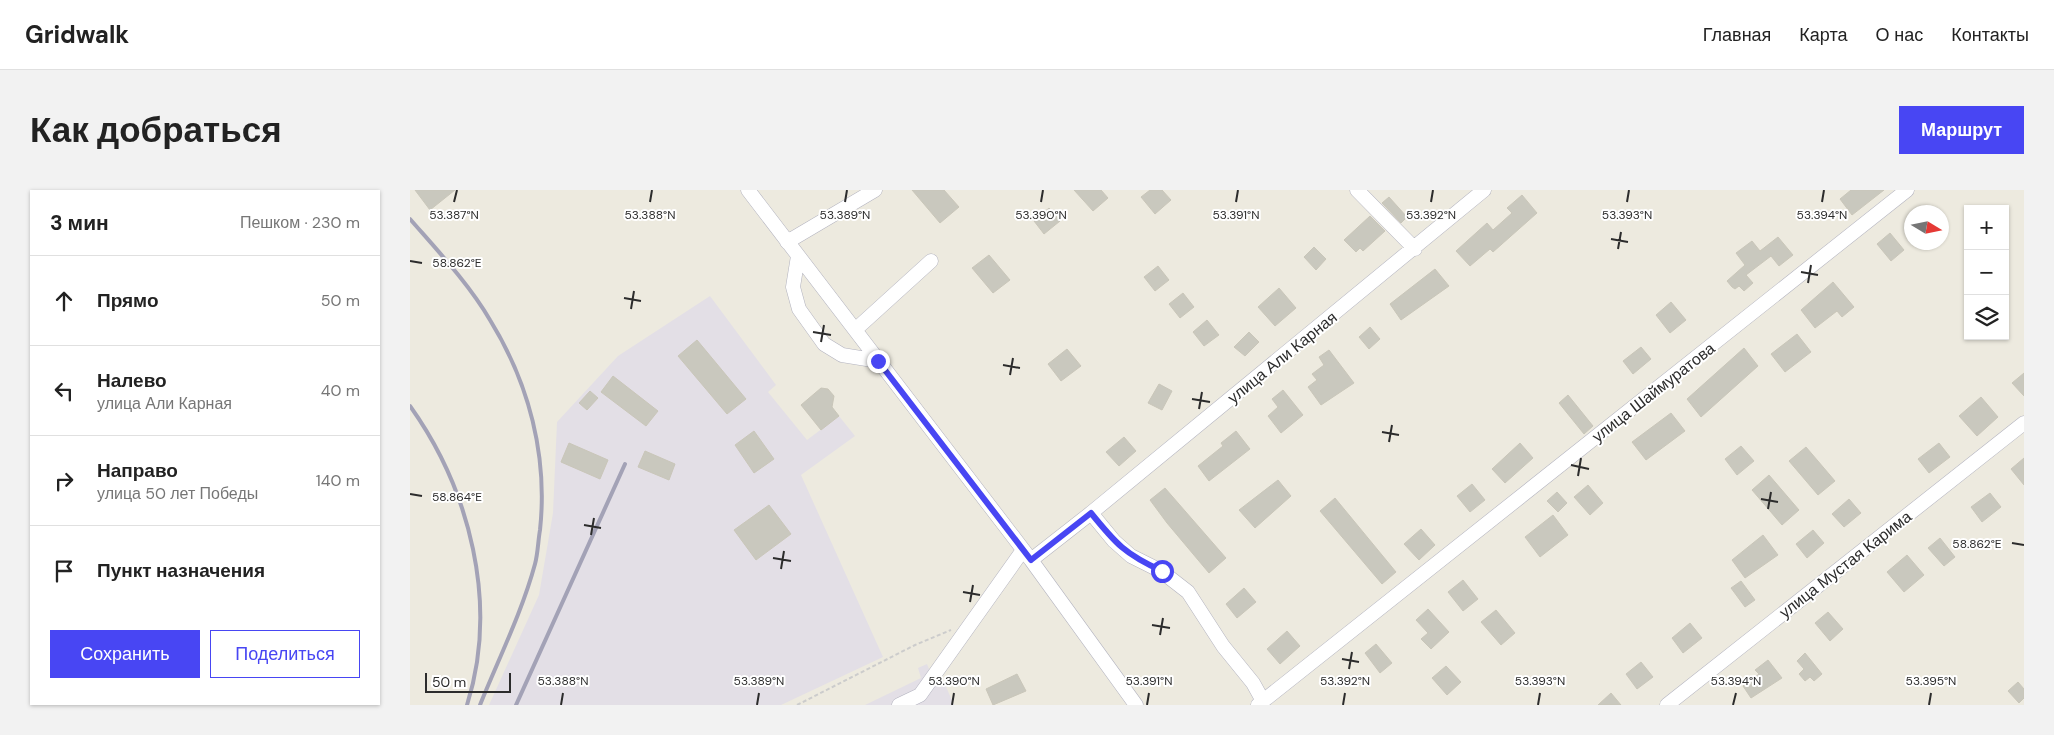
<!DOCTYPE html>
<html lang="ru">
<head>
<meta charset="utf-8">
<style>
	body { margin:0; font-family:"DM Sans",sans-serif; background:#f2f2f2; color:#222 }
	.controls { position:absolute; right:15px; top:15px; display:grid; overflow:hidden; border-radius:0px; box-shadow:0 1px 4px #0004 }
	.controls button { width:45px; height:45px; display:grid; place-items:center; padding:0; border:0; border-bottom:1px solid #e0e0e0; background:#fff; color:#222; font:25px sans-serif }
	.compass { position:absolute; left:1494px; top:15px; width:45px; height:45px; border-radius:50%; background:#fff; box-shadow:0 1px 4px #0004; rotate:100deg }
	.scale { position:absolute; left:15px; bottom:12px; width:86px; box-sizing:border-box; padding-left:5px; border:2px solid #2c2c2c; border-top:0; font-size:14px; line-height:18px; white-space:nowrap; color:#2c2c2c; -webkit-text-stroke:4px #fff; paint-order:stroke }
	.stop { position:absolute; width:15px; height:15px; margin:-11px; border:4px solid #4846f3; border-radius:50%; background:#fff }
	.stop.end { background:#4846f3; border-color:#fff; box-shadow:0 1px 5px #0008 }
	.list { margin:0; padding:0; list-style:none }
	h2 { display:flex; justify-content:space-between; align-items:center; height:65px; margin:0; padding:0 20px; font-size:21px }
	h2 small { font-size:16px; font-weight:400; color:#767676 }
	.list li { display:grid; grid-template-columns:32px 1fr auto; gap:15px; align-items:center; box-sizing:border-box; height:90px; padding:0 20px; border-top:1px solid #e0e0e0 }
	.list b { display:block; font-size:19px; white-space:nowrap }
	.list p { margin:0; font-size:16px; white-space:nowrap; color:#767676 }
	.list em { font-size:16px; font-style:normal; color:#767676 }
	.actions { display:flex; gap:10px; padding:15px 20px }
	.actions a { flex:1; padding:11px 0; border:1px solid #4846f3; border-radius:0px; text-align:center; font-size:18px; color:#4846f3 }
	.actions .main { background:#4846f3; color:#fff }
	.icon { flex:none; width:28px; height:28px; fill:none; stroke:currentColor; stroke-width:2; stroke-linecap:round; stroke-linejoin:round }
	.map { position:relative; flex:none; width:1614px; height:515px; overflow:hidden; border-radius:0px }
	header { display:flex; align-items:center; gap:30px; box-sizing:border-box; height:70px; padding:0 25px; background:#fff; border-bottom:1px solid #e0e0e0 }
	header strong { font-size:24px }
	nav { display:flex; gap:28px; margin-inline-start:auto; font-size:18px }
	.intro { display:flex; align-items:center; justify-content:space-between; box-sizing:border-box; height:120px; padding:0 30px }
	h1 { margin:0; font-size:35px }
	.button { padding:12px 22px; border-radius:0px; background:#4846f3; color:#fff; font-size:18px; font-weight:700 }
	main { display:flex; gap:30px; padding:0 30px }
	aside { flex:1; background:#fff; border-radius:0px; box-shadow:0 1px 4px #0004 }
	.map>svg:first-child { display:block }
	.industrial { fill:#e3dfe6 }
	.building { fill:#c9c8be; stroke:#c9c6b9 }
	.lines { fill:none; stroke-linecap:round; stroke-linejoin:round }
	.minor-casing { stroke:#b3b3bf; stroke-width:15 }
	.path { stroke:#ccc; stroke-width:2; stroke-dasharray:4 2.5; stroke-linecap:butt }
	.minor { stroke:#fff; stroke-width:14 }
	.rail { stroke:#a3a2b6; stroke-width:4 }
	.route { stroke:#4846f3; stroke-width:6 }
	.ticks { fill:none; stroke:#2c2c2c; stroke-width:2 }
	.labels { text-anchor:middle; stroke-width:4; stroke-linejoin:round; paint-order:stroke }
	.street-label { font-size:16px; fill:#2c2c2c; stroke:#fff }
	.ticks-label { font-size:12px; text-anchor:middle; fill:#2c2c2c; stroke:#fff; stroke-width:4; stroke-linejoin:round; paint-order:stroke }
</style>
</head>
<body>
<header>
<strong>Gridwalk</strong>
<nav><a>Главная</a><a>Карта</a><a>О нас</a><a>Контакты</a></nav>
</header>
<div class="intro"><h1>Как добраться</h1><a class="button">Маршрут</a></div>
<main>
<aside>
<h2>3 мин<small>Пешком · 230 m</small></h2>
<ul class="list">
<li><svg class="icon" aria-label="ahead" viewBox="0 0 24 24"><path d="M12 20V5M6 11l6-6 6 6"/></svg><div><b>Прямо</b></div><em>50 m</em></li>
<li><svg class="icon" aria-label="left" viewBox="0 0 24 24"><path d="M17 20v-9H6M10 6l-5 5 5 5"/></svg><div><b>Налево</b><p>улица Али Карная</p></div><em>40 m</em></li>
<li><svg class="icon" aria-label="right" viewBox="0 0 24 24"><path d="M7 20v-9h11M14 6l5 5-5 5"/></svg><div><b>Направо</b><p>улица 50 лет Победы</p></div><em>140 m</em></li>
<li><svg class="icon" aria-label="arrive" viewBox="0 0 24 24"><path d="M6 21V4h12l-3 4 3 4H6"/></svg><div><b>Пункт назначения</b></div></li>
</ul>
<div class="actions"><a class="main">Сохранить</a><a>Поделиться</a></div>
</aside>
<div class="map">
<svg width="1614" height="515" viewBox="0 0 1614 515">
	<rect width="100%" height="100%" fill="#edeadf"/>
	<!-- industrial -->
	<path class="industrial" d="M300 106 366 195 358 202 397 250 429 226 445 246 391 285 473 467 371 515H79L129 405 143 323 147 232 208 166Z
		M517 474 521 484 534 492 544 515H455L511 488 508 478Z"/>
	<!-- building -->
	<path class="building" d="M5 0H45L20 20Z
		M502 0H534L549 17 530 33Z
		M664 0H691L698 8 683 21Z
		M740 0H752L761 10 745 24 731 7Z
		M1441 0H1474L1442 25 1430 9Z
		M1112 5 1127 23 1083 62 1080 59 1060 76 1046 61 1077 33 1083 40 1102 23 1097 18Z
		M979 7 997 27 991 33 972 13Z
		M639 18 650 31 634 44 624 31Z
		M960 26 975 41 953 61 950 58 946 62 934 50Z
		M1480 43 1494 60 1481 71 1467 54Z
		M1368 47 1383 65 1369 76 1361 66 1336 85 1343 93 1334 101 1329 96 1325 99 1322 97 1317 91 1335 75 1326 63 1342 51 1350 61Z
		M904 57 916 69 906 80 894 67Z
		M579 65 600 90 583 103 562 78Z
		M748 76 759 90 745 101 734 87Z
		M1025 79 1039 96 991 130 980 114Z
		M1423 92 1444 117 1432 127 1427 121 1405 138 1391 120Z
		M869 98 886 118 865 136 848 117Z
		M773 103 784 117 770 128 759 114Z
		M1261 112 1276 130 1260 143 1246 125Z
		M797 130 809 145 794 156 783 142Z
		M960 137 970 149 959 159 949 147Z
		M839 142 849 152 835 166 824 157Z
		M1387 144 1401 162 1375 182 1361 164Z
		M287 150 336 209 317 224 268 166Z
		M1231 157 1241 169 1223 184 1213 171Z
		M1334 158 1348 176 1291 227 1277 209Z
		M657 159 671 176 651 191 638 174Z
		M919 160 944 193 911 215 898 197 907 190 902 184 914 175 909 167Z
		M1614 183V206L1602 193Z
		M203 186 248 221 236 236 191 202Z
		M749 194 762 201 752 220 738 213Z
		M411 198 418 199 424 206 422 217 429 226 411 240 391 215Z
		M873 200 893 225 871 243 858 226 868 217 862 209Z
		M180 201 188 208 177 220 169 213Z
		M1158 205 1183 236 1174 244 1149 213Z
		M1571 207 1588 227 1567 246 1549 226Z
		M1261 223 1275 241 1236 270 1222 252Z
		M344 241 364 269 344 283 325 255Z
		M826 241 840 259 799 291 788 276 813 256 811 253Z
		M714 247 726 261 709 276 696 262Z
		M159 253 198 270 190 289 151 272Z
		M1110 253 1123 268 1095 293 1082 279Z
		M1529 253 1540 267 1519 283 1508 269Z
		M1331 256 1344 271 1327 285 1315 269Z
		M1396 257 1425 291 1408 305 1379 271Z
		M235 261 265 274 259 290 228 277Z
		M1614 268V295L1601 279Z
		M1359 285 1389 320 1372 335 1342 300Z
		M868 290 881 306 845 338 829 320Z
		M1062 294 1075 310 1060 322 1047 306Z
		M1178 295 1193 313 1180 325 1164 307Z
		M755 298 816 368 799 383 757 333 740 310Z
		M1147 302 1157 313 1148 322 1137 311Z
		M1580 303 1591 317 1572 332 1561 317Z
		M925 308 986 382 972 394 910 321Z
		M1439 309 1451 323 1434 337 1422 324Z
		M359 315 381 344 346 370 324 340Z
		M1143 325 1158 345 1130 367 1115 347Z
		M1011 339 1025 355 1009 370 994 354Z
		M1403 340 1414 353 1397 368 1386 354Z
		M1353 345 1368 365 1335 388 1322 370Z
		M1530 348 1545 367 1534 376 1518 358Z
		M1497 365 1514 385 1494 402 1477 382Z
		M1053 390 1068 409 1053 421 1038 402Z
		M1331 391 1345 410 1335 417 1321 398Z
		M834 398 846 412 827 428 816 414Z
		M1018 419 1039 442 1021 459 1011 449 1018 443 1006 430Z
		M1086 420 1105 443 1091 455 1071 432Z
		M1418 422 1433 439 1420 451 1405 433Z
		M1280 433 1292 448 1273 463 1262 448Z
		M877 441 890 456 870 474 857 459Z
		M966 454 982 473 970 483 955 463Z
		M1395 463 1412 484 1404 491 1400 487 1395 491 1389 484 1394 479 1387 471Z
		M1358 470 1372 488 1341 508 1333 496 1349 484 1345 480Z
		M1231 472 1243 487 1227 499 1216 484Z
		M1036 476 1051 492 1037 505 1022 488Z
		M607 484 616 501 583 515 576 499Z
		M1608 492 1614 499V508L1609 513 1598 501Z
		M1201 503 1211 515H1188Z"/>
	<g class="lines">
		<defs>
			<path id="minor" d="M338 0 621 370 726 515
				M947 0 1005 59
				M377 52 465 0
				M388 66 383 97 389 119 414 154 432 165 469 171
				M445 140 521 71
				M681 323 704 351 721 366 751 381 778 402 813 456 843 493 853 511
				M621 370 681 323 1074 0
				M489 515 510 505 613 360
				M848 515 1497 0
				M1257 515 1614 233"/>
		</defs>
		<!-- minor casing -->
		<use href="#minor" class="minor-casing"/>
		<!-- path -->
		<path class="path" d="M387 515 505 455 541 440"/>
		<!-- minor -->
		<use href="#minor" class="minor"/>
		<!-- rail -->
		<path class="rail" d="M0 29C27 60 59 94 80 130 119 193 138 266 130 340 128 351 128 363 125 374 112 422 89 468 70 515
			M0 216C60 300 89 414 57 515
			M106 515 215 274"/>
	</g>
	<g class="lines">
		<!-- route -->
		<path class="route" d="M468 171 621 370 681 323C706 354 715 364 752 381"/>
	</g>
	<!-- ticks -->
	<path class="ticks" d="M44 12 47 0M240 12 242 0M435 12 437 0M631 12 633 0M826 12 828 0M1021 12 1023 0M1217 12 1219 0M1412 12 1414 0M1201 49 1218 52M1208 59 1211 42M0 71 12 73M1391 82 1408 85M1398 93 1401 75M214 108 231 111M221 119 224 101M403 142 421 145M411 152 414 135M593 175 610 178M600 185 603 168M782 209 800 212M789 219 792 202M972 242 989 245M979 252 982 235M1161 275 1179 279M1168 286 1171 268M0 304 12 306M1351 309 1368 312M1358 319 1361 302M174 335 191 338M181 345 184 328M1602 353 1614 355M363 368 381 371M371 379 374 361M553 402 570 405M560 412 563 395M742 435 760 438M750 445 753 428M932 469 949 472M939 479 942 462M151 515 153 503M347 515 349 503M542 515 544 503M737 515 739 503M933 515 935 503M1128 515 1130 503M1323 515 1326 503M1519 515 1521 503"/>
	<g class="labels">
		<!-- street labels -->
		<g class="street-label">
			<text transform="translate(872 167) rotate(-39)" y="6">улица Али Карная</text>
			<text transform="translate(1243 202) rotate(-38)" y="6">улица Шаймуратова</text>
			<text transform="translate(1435 374) rotate(-38)" y="6">улица Мустая Карима</text>
		</g>
	</g>
	<g class="ticks-label">
		<text x="435" y="29">53.389°N</text>
		<text x="44" y="29">53.387°N</text>
		<text x="240" y="29">53.388°N</text>
		<text x="631" y="29">53.390°N</text>
		<text x="826" y="29">53.391°N</text>
		<text x="1021" y="29">53.392°N</text>
		<text x="1217" y="29">53.393°N</text>
		<text x="1412" y="29">53.394°N</text>
		<text x="47" y="77">58.862°E</text>
		<text x="47" y="311">58.864°E</text>
		<text x="1567" y="358">58.862°E</text>
		<text x="153" y="495">53.388°N</text>
		<text x="349" y="495">53.389°N</text>
		<text x="544" y="495">53.390°N</text>
		<text x="739" y="495">53.391°N</text>
		<text x="935" y="495">53.392°N</text>
		<text x="1130" y="495">53.393°N</text>
		<text x="1326" y="495">53.394°N</text>
		<text x="1521" y="495">53.395°N</text>
	</g>
</svg>
<div class="controls">
<button>+</button>
<button>−</button>
<button><svg class="icon" aria-label="layers" viewBox="0 0 24 24"><path d="M12 4l9 5-9 5-9-5zM3 14l9 5 9-5"/></svg></button>
</div>
<svg class="compass" viewBox="-18 -18 36 36"><path d="M0-13l5 13h-10z" fill="#e53935"/><path d="M0 13l5-13h-10z" fill="#767676"/></svg>
<div class="scale">50 m</div>
<div class="stop" style="left:752px;top:381px"></div>
<div class="stop end" style="left:468px;top:171px"></div>
</div>
</main>
</body>
</html>
